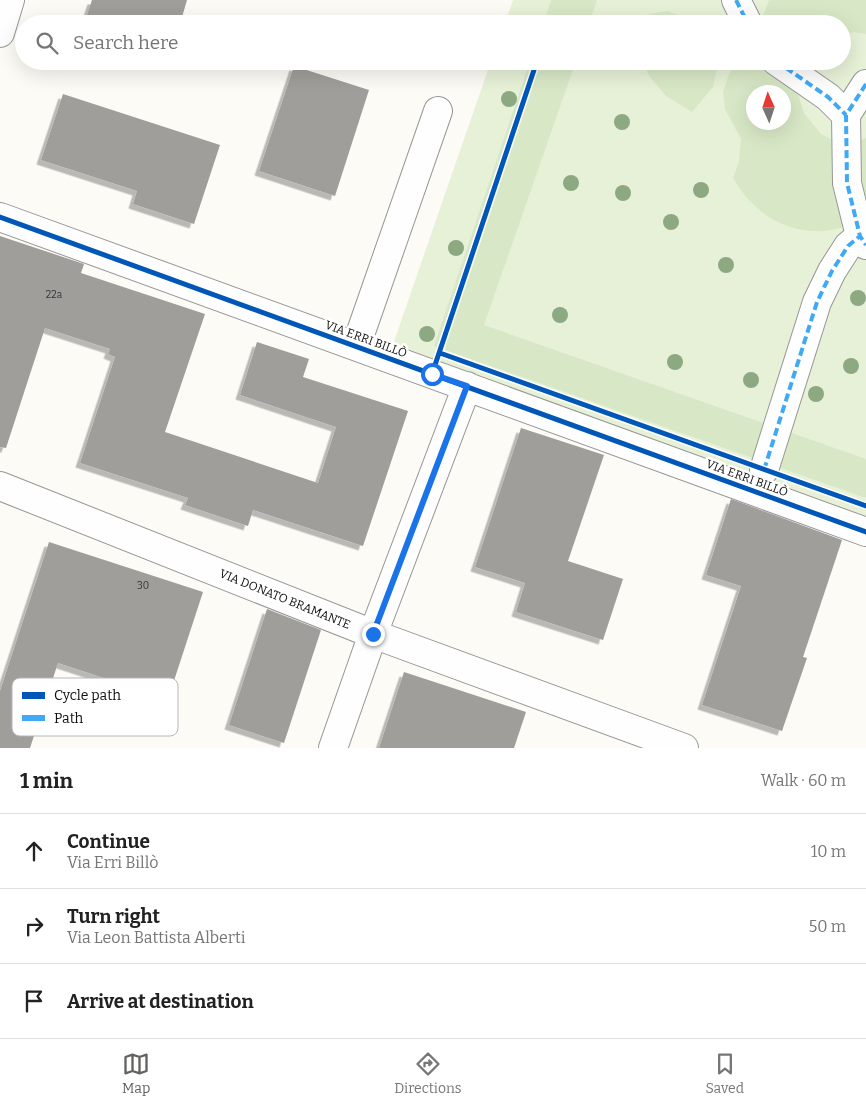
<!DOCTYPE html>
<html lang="en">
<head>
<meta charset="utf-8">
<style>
	body { margin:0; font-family:Bitter,serif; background:#f2f2f2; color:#222 }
	.compass { position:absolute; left:746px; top:85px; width:45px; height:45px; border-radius:50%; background:#fff; box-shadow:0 5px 20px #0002; rotate:357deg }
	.stop { position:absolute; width:15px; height:15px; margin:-11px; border:4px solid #1a73e8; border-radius:50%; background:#fff }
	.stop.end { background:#1a73e8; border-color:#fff; box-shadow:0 1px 5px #0008 }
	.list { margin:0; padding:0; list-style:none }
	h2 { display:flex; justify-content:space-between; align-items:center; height:65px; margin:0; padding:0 20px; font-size:21px }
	h2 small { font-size:16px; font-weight:400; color:#767676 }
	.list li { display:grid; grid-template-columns:32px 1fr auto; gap:15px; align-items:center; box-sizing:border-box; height:75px; padding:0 20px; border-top:1px solid #e0e0e0 }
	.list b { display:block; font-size:19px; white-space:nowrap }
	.list p { margin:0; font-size:16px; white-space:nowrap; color:#767676 }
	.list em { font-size:16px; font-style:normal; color:#767676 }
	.icon { flex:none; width:28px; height:28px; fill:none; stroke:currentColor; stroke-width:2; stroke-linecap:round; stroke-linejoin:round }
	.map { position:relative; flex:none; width:866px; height:748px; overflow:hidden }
	.search { position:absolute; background:#fff; box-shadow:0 5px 20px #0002; left:15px; right:15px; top:15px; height:55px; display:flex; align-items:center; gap:12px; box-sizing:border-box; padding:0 18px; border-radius:28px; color:#767676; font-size:19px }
	.sheet { height:290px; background:#fff }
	nav { display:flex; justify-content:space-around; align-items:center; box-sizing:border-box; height:70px; border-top:1px solid #e0e0e0; background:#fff; font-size:14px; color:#767676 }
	nav a { display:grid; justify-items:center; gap:2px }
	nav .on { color:#636260 }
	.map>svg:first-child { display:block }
	.green { fill:#e7f1d7; fill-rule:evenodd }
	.forest { fill:#d8e8c6; fill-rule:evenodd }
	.building { fill:#a09e9b; filter:url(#shadow) }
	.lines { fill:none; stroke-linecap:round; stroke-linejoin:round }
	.street-casing { stroke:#969694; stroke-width:30 }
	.street { stroke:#fffefe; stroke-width:28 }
	.quiet { stroke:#3fa9f5; stroke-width:4; stroke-dasharray:8 4; stroke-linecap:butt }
	.cycleway-casing { stroke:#fff; stroke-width:8 }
	.cycleway { stroke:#0057b8; stroke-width:5 }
	.tree { fill:#8da982 }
	.route { stroke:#1a73e8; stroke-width:6 }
	.labels { text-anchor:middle; stroke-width:5; stroke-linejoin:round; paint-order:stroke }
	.number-label { font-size:10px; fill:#343433 }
	.street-label { font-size:12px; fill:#101010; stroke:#fff }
	.key { fill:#fff; stroke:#b7b7b7; stroke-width:1 }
	.key-label { font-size:14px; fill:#101010 }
</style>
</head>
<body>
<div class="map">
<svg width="866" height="748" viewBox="0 0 866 748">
	<defs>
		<filter id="shadow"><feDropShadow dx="-4.5" dy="4.5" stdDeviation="0" flood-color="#0004"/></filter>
	</defs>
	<rect width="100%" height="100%" fill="#fcfbf6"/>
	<!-- green -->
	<path class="green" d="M513 0H866V521L389 356 491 61H842V24H505ZM754 92H784V122H754Z"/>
	<!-- forest -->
	<path class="forest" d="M551 0H597L589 24H543Z
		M769 0H866V34L854 32 842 35V24H758L762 18Z
		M667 11 703 24H637L639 16Z
		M530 61H576L484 325 866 459V498L434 346Z
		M641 61H719L713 87 692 112 666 96 650 77Z
		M737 61H812L801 78 798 94 804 113 821 134 845 146 847 226C842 227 836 229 831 230 805 235 774 225 755 206 746 198 739 188 733 178L739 162 741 139 725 109 723 92 729 74ZM754 92H784V122H754Z
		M866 138V223L851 144Z"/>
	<!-- building -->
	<path class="building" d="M92 0H187L180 24H84Z
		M294 66 369 90 335 196 259 171Z
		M63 94 220 145 194 224 133 204 137 191 41 160Z
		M0 236 84 264 81 273 205 314 165 432 318 483 336 427 240 395 257 342 309 359 303 377 408 411 363 546 253 510 248 526 185 505 188 498 80 463 115 357 108 354 110 349 45 328 6 448 0 447Z
		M521 428 604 455 568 561 623 579 603 640 516 612 525 583 475 567Z
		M731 499 842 540 803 657 807 658 782 731 702 705 741 586 706 575Z
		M49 542 203 592 168 699 58 663 30 748H0V691Z
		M267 609 321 630 284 743 229 725Z
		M404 672 526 712 514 748H379Z"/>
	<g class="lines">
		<defs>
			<path id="street" d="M736 0 748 24
				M0 33 10 0
				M776 61 828 97 846 115
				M866 84 846 115 847 183 860 236 866 245
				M0 217 866 532
				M356 346 438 111
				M764 470 817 302 832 271 848 246 860 236
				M0 486 373 634 684 748
				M333 748 373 634 467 386"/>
		</defs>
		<!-- street casing -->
		<use href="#street" class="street-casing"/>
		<!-- street -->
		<use href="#street" class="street"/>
		<!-- quiet -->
		<path class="quiet" d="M736 0 748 24
			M776 61 828 97 846 115
			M866 84 846 115 847 183 860 236 866 245
			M764 470 817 302 832 271 848 246 860 236"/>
		<defs>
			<path id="cycleway" d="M0 217 866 532
				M440 353 866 506
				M432 374 537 61"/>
		</defs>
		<!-- cycleway casing -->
		<use href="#cycleway" class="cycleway-casing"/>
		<!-- cycleway -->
		<use href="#cycleway" class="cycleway"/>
	</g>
	<!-- trees -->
	<g class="tree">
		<circle cx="509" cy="99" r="8"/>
		<circle cx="622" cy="122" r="8"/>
		<circle cx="571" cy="183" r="8"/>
		<circle cx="701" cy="190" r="8"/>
		<circle cx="623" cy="193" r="8"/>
		<circle cx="671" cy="222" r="8"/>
		<circle cx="456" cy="248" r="8"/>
		<circle cx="726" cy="265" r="8"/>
		<circle cx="858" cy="298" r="8"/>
		<circle cx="560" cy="315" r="8"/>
		<circle cx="427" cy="334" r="8"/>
		<circle cx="675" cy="362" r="8"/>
		<circle cx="851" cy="366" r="8"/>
		<circle cx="751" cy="380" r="8"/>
		<circle cx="816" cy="394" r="8"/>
	</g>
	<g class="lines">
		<!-- route -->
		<path class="route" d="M373 634 467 386 432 374"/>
	</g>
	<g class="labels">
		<!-- number labels -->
		<g class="number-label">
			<text x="54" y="298">22a</text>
			<text x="143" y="589">30</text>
		</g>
		<!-- street labels -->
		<g class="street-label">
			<text transform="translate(366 339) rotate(20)" y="4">VIA ERRI BILLÒ</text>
			<text transform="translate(747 478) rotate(20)" y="4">VIA ERRI BILLÒ</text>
			<text transform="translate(285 599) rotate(22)" y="4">VIA DONATO BRAMANTE</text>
		</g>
	</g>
	<!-- legend -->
	<rect x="12" y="678" width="166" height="58" rx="8" class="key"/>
	<rect x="22" y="692" width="23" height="7" fill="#0057b8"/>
	<rect x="22" y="715" width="23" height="6" fill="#3fa9f5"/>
	<g class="key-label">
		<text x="54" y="700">Cycle path</text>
		<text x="54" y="723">Path</text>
	</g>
</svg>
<svg class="compass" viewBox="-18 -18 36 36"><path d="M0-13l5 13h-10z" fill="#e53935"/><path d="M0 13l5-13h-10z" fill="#767676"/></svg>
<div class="stop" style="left:432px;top:374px"></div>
<div class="stop end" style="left:373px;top:634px"></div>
<div class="search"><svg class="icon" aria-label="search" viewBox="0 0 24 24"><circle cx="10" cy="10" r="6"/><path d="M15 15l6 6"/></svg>Search here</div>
</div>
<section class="sheet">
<h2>1 min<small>Walk · 60 m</small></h2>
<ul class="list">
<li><svg class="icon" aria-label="ahead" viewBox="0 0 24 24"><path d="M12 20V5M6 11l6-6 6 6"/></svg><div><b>Continue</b><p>Via Erri Billò</p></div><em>10 m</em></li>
<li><svg class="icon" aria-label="right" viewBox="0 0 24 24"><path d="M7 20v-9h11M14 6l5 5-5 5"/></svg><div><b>Turn right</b><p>Via Leon Battista Alberti</p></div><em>50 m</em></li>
<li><svg class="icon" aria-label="arrive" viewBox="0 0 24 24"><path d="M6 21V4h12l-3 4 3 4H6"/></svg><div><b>Arrive at destination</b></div></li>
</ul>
</section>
<nav>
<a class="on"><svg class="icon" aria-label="map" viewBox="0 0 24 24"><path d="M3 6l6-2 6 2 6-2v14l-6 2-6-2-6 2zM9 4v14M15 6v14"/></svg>Map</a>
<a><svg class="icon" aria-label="directions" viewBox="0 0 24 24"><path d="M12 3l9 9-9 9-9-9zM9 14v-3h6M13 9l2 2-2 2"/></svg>Directions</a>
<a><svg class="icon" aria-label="saved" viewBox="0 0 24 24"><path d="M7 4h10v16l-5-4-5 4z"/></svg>Saved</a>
</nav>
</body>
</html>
